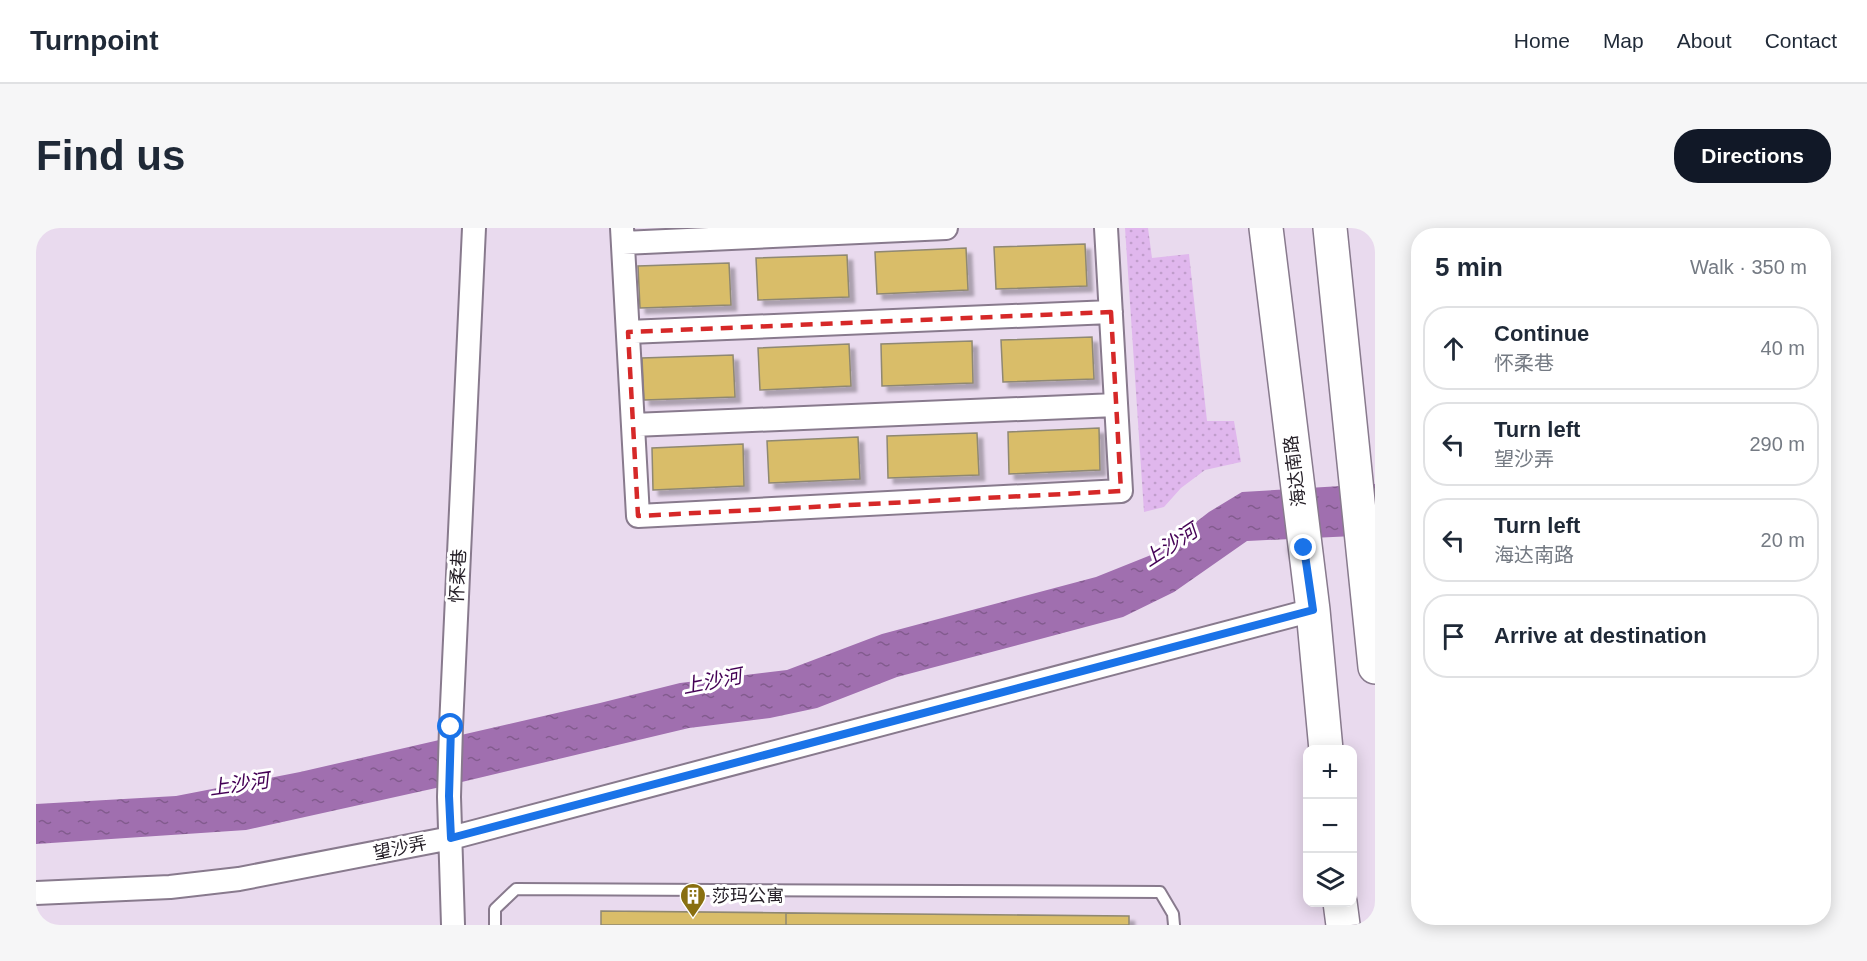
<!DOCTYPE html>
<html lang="en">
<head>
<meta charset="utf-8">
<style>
	body { margin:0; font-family:Arial,"Noto Sans SC",sans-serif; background:#f6f6f7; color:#1f2937 }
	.controls { position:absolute; right:18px; bottom:18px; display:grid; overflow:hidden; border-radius:12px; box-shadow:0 3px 15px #0003 }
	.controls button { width:54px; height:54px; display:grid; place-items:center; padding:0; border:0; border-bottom:2px solid #e0e1e3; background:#fff; color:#1f2937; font:30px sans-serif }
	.stop { position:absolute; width:18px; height:18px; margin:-14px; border:4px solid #1a73e8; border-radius:50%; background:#fff }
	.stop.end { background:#1a73e8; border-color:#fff; box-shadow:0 2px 6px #0008 }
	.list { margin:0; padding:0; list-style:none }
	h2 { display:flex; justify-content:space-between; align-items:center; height:78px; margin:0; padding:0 24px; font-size:26px }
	h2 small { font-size:20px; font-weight:400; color:#747a83 }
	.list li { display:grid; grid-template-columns:39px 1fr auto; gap:18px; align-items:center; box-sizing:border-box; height:84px; margin:0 12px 12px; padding:0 12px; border:2px solid #e0e1e3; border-radius:24px }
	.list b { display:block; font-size:22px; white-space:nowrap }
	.list p { margin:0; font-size:20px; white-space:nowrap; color:#747a83 }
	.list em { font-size:20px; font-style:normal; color:#747a83 }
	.icon { flex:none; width:33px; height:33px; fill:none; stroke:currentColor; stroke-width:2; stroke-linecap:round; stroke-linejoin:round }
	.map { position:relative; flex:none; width:1339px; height:697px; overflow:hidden; border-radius:24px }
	header { display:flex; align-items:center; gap:36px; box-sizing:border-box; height:84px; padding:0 30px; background:#fff; border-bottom:2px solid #e0e1e3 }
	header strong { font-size:28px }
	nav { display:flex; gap:33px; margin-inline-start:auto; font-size:21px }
	.intro { display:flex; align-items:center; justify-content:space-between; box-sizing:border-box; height:144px; padding:0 36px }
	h1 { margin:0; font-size:42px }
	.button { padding:15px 27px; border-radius:24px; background:#111827; color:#fff; font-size:21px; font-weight:700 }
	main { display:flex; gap:36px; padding:0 36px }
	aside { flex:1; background:#fff; border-radius:24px; box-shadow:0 3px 15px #0003 }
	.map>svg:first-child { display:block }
	.grass { fill:url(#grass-dots) }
	.water { fill:url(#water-ripples) }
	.building { fill:#d9bd69; stroke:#8f8872; stroke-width:1.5; filter:url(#shadow) }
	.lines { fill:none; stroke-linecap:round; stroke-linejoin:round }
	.lane-casing { stroke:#887a8d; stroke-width:14 }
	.street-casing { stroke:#887a8d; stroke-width:26 }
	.primary-casing { stroke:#887a8d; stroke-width:36 }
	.lane { stroke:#fff; stroke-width:10 }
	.street { stroke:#fff; stroke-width:22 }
	.primary { stroke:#fff; stroke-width:33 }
	.route { stroke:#1a73e8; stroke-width:8 }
	.marked { fill:none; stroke:#d62828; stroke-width:4.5; stroke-dasharray:12 8; stroke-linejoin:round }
	.labels { text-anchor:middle; stroke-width:6; stroke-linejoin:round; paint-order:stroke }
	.street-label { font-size:18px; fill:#262028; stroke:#fff }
	.poi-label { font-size:18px; fill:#262028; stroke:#fff; text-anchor:start }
	.water-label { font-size:20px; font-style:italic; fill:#405; stroke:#fff }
</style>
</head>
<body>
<header>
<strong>Turnpoint</strong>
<nav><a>Home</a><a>Map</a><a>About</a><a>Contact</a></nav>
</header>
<div class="intro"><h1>Find us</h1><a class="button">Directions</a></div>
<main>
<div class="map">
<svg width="1339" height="697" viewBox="0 0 1339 697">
	<defs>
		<pattern id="grass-dots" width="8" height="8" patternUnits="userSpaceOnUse" patternTransform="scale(1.5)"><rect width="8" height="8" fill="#e0b7ed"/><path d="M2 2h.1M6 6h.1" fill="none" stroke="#c09dcb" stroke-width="1.8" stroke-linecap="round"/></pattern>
		<pattern id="water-ripples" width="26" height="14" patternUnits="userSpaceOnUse" patternTransform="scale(1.5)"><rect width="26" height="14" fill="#a06faf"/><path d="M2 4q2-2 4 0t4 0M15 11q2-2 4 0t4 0" fill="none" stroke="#825b8e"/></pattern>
		<filter id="shadow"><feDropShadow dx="5.5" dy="5.5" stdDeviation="1.5" flood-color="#0004"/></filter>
	</defs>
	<rect width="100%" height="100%" fill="#e9daee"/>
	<!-- grass -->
	<path class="grass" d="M1089 0H1112L1116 30 1153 26 1171 193H1198L1205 234 1169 242 1145 260 1128 279 1108 284Z"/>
	<!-- water -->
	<path class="water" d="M1339 256V307L1211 313 1138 364 1087 389 861 449 781 480 734 490 653 500 409 558 210 602 0 616V576L140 568 264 544 564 475 644 455 751 442 846 406 1060 349 1120 325 1173 284 1206 264Z"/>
	<!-- building -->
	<path class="building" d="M1049 16 1051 58 960 61 958 19Z
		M930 20 932 62 841 66 839 24Z
		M811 27 813 69 722 72 720 30Z
		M693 35 695 77 604 80 602 38Z
		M1056 109 1058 151 967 154 965 112Z
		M936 113 937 155 846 158 845 116Z
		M813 116 815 158 724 162 722 120Z
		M697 127 699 169 608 172 606 130Z
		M1063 200 1064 242 973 246 972 204Z
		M941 205 943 247 852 250 851 208Z
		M822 209 824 251 733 255 731 213Z
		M707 216 708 258 617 262 616 220Z
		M565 683 1093 688V697H565Z
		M565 683 750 685V697H565Z
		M750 685 1093 688V697H750Z"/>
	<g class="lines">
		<defs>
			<path id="lane" d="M459 697V681L480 661 1124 664 1137 686 1138 697"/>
			<path id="street" d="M586 0 602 288 1085 263 1070 0
				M587 15 910 0
				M592 104 1075 84
				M597 197 1080 177
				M0 665 134 659 203 651 415 610 1277 382
				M417 697 413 569 415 499 438 0"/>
			<path id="primary" d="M1230 0 1277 382 1290 522
				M1294 0 1339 439
				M1304 674 1307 697"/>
		</defs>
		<!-- lane casing -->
		<use href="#lane" class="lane-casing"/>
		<!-- street casing -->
		<use href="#street" class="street-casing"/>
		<!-- primary casing -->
		<use href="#primary" class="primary-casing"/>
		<!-- lane -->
		<use href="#lane" class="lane"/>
		<!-- street -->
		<use href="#street" class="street"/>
		<!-- primary -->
		<use href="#primary" class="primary"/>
	</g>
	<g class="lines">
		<!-- route -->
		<path class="route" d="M415 499 413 568 415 610 1277 382 1268 320"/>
	</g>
	<!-- marked area -->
	<path class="marked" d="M1075 84 1085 263 602 288 592 104Z"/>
	<!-- icons -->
	<defs>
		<symbol id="building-pin" viewBox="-11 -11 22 30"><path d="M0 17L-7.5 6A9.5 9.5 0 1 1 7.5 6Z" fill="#896f10" stroke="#fff"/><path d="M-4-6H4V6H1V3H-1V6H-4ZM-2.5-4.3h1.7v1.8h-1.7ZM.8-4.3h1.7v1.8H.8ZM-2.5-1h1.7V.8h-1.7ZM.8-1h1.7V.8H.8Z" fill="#fff"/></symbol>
	</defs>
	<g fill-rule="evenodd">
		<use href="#building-pin" x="642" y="653" width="30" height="40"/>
	</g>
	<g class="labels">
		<!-- street labels -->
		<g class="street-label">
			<text transform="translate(1259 243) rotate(-97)" y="6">海达南路</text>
			<text transform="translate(422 348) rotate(-87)" y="6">怀柔巷</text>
			<text transform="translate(364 620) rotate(-12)" y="6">望沙弄</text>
		</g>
		<!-- poi labels -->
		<g class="poi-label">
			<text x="676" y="674">莎玛公寓</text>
		</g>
		<!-- water labels -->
		<g class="water-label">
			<text transform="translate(1134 317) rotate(-33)" y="7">上沙河</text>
			<text transform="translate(676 453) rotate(-11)" y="7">上沙河</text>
			<text transform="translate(203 556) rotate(-8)" y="7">上沙河</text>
		</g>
	</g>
</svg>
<div class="controls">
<button>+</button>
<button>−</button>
<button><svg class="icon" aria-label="layers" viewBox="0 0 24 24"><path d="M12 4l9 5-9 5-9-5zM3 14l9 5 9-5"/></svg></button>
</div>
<div class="stop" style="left:415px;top:499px"></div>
<div class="stop end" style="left:1268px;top:320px"></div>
</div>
<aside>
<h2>5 min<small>Walk · 350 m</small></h2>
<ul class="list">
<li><svg class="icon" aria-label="ahead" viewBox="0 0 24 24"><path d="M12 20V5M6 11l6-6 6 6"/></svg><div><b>Continue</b><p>怀柔巷</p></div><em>40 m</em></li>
<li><svg class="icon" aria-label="left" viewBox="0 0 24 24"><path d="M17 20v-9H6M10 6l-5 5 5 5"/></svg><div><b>Turn left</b><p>望沙弄</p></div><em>290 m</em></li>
<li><svg class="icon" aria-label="left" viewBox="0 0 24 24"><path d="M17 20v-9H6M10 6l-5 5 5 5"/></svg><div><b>Turn left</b><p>海达南路</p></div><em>20 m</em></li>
<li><svg class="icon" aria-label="arrive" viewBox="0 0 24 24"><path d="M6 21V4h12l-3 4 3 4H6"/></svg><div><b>Arrive at destination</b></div></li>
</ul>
</aside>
</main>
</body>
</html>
